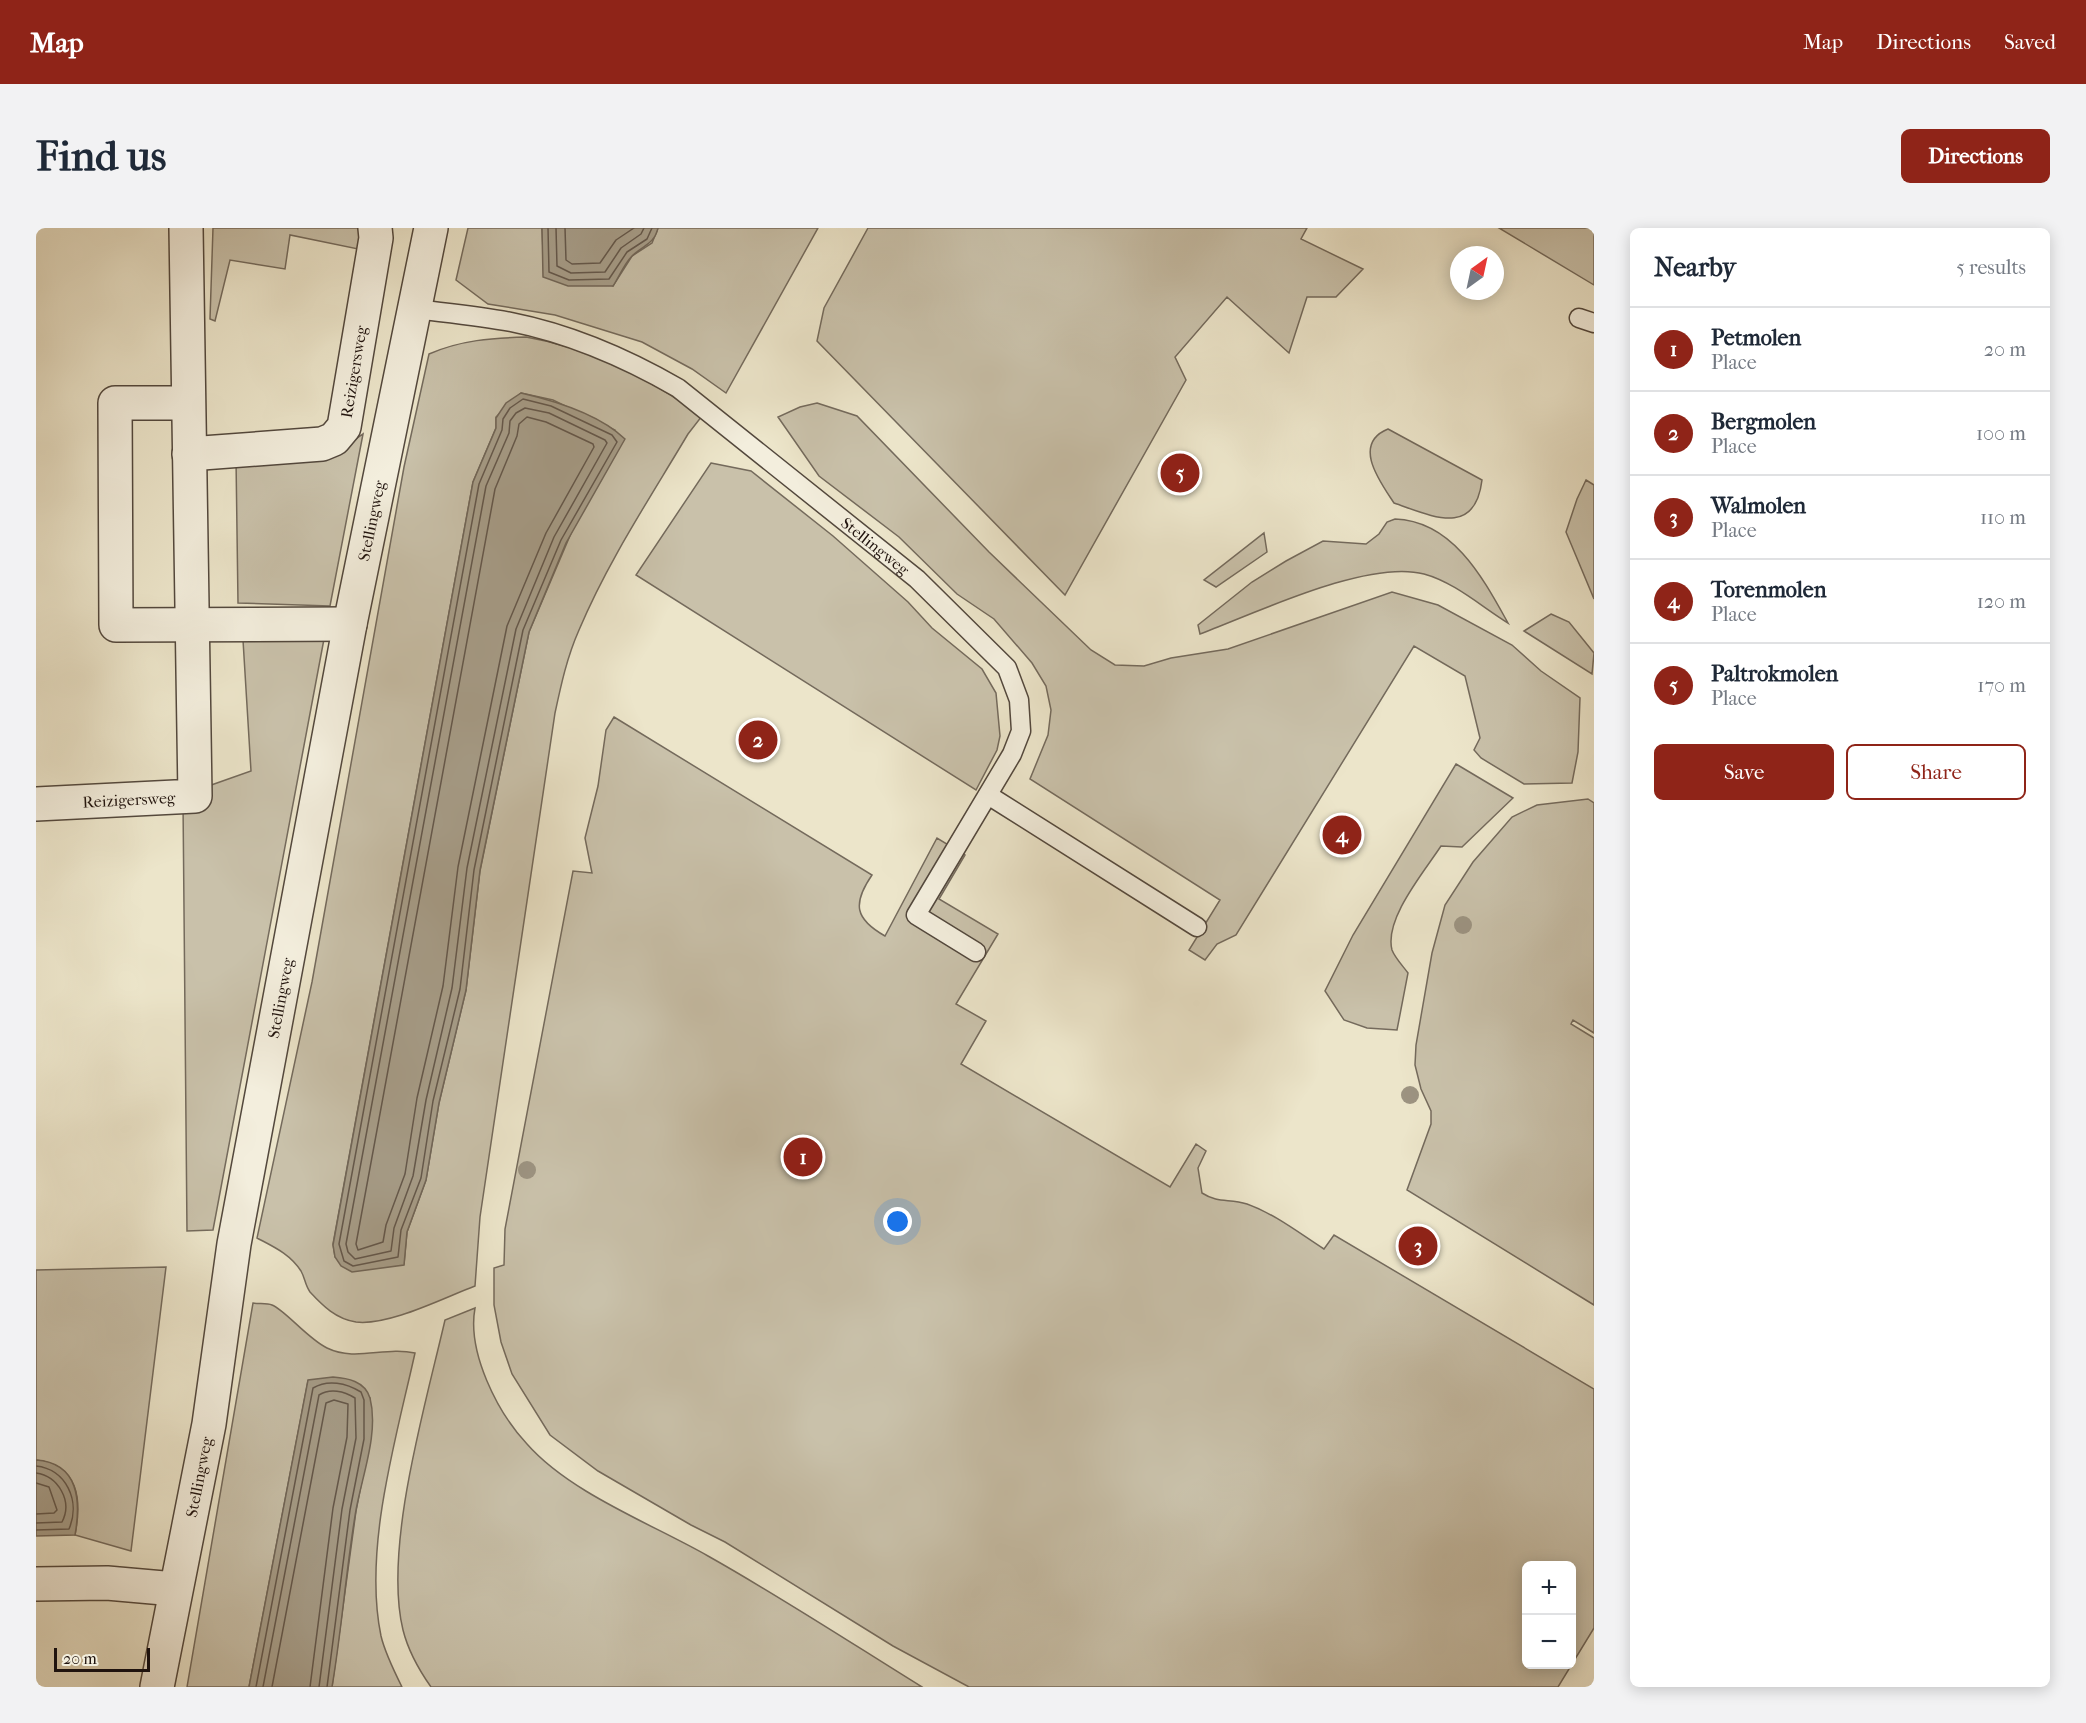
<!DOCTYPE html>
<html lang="en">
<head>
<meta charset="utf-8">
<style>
	body { margin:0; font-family:"IM FELL French Canon",serif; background:#f2f2f3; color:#1f2937 }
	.controls { position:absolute; right:18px; bottom:18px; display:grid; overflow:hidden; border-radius:9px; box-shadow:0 3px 15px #0003 }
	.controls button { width:54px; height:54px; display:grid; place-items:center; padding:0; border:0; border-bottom:2px solid #e0e1e3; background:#fff; color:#1f2937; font:30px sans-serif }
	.compass { position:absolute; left:1414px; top:18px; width:54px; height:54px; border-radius:50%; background:#fff; box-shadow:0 3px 15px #0003; rotate:33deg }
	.scale { position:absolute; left:18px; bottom:15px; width:96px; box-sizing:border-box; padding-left:6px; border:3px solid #20130e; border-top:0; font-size:16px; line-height:21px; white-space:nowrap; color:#20130e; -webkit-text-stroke:4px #f3eedd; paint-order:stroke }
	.you { position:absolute; left:862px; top:994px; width:21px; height:21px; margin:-15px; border:4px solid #fff; border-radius:50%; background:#1a73e8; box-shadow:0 0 0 9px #1a73e833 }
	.badge { display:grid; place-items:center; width:39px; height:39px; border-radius:50%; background:#8f2418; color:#fff; font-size:20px; font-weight:700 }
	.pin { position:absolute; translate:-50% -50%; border:3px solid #fff; box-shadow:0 2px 6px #0006 }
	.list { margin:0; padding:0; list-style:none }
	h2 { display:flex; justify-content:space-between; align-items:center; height:78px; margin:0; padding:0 24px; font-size:26px }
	h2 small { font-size:20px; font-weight:400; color:#747a83 }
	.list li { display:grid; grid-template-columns:39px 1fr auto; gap:18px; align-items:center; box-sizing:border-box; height:84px; padding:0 24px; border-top:2px solid #e0e1e3 }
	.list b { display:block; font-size:22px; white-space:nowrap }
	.list p { margin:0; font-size:20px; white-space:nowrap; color:#747a83 }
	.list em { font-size:20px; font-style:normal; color:#747a83 }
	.actions { display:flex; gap:12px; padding:18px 24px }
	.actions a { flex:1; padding:14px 0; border:2px solid #8f2418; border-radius:9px; text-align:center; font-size:21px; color:#8f2418 }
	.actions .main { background:#8f2418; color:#fff }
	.map { position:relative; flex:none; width:1558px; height:1459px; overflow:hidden; border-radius:9px }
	header { display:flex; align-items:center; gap:36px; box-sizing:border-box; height:84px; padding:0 30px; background:#8f2418; color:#fff }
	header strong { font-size:28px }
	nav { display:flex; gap:33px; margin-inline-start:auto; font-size:21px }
	.intro { display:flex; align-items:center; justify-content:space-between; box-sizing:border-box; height:144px; padding:0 36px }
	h1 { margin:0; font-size:42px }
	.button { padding:15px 27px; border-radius:9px; background:#8f2418; color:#fff; font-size:21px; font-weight:700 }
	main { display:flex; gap:36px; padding:0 36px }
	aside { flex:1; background:#fff; border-radius:9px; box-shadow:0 3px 15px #0003 }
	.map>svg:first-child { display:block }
	.green { fill:#c9c1aa; stroke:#746a5c; stroke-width:1.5; fill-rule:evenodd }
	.water { fill:#a79e8a; stroke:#716658; stroke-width:1.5 }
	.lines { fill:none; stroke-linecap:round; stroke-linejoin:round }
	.shore { stroke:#64584c; stroke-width:1.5 }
	.service-casing { stroke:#53483d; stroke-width:21 }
	.minor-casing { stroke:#53483d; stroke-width:36 }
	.tertiary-casing { stroke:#53483d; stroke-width:36 }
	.service { stroke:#f3eedd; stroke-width:18 }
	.minor { stroke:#f3eedd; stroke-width:33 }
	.tertiary { stroke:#f3eedd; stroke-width:33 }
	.tree { fill:#9c9381 }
	.labels { text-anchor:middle; stroke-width:5; stroke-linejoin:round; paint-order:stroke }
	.street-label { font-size:16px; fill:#20130e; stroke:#f3eedd }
</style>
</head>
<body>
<header>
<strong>Map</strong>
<nav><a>Map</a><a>Directions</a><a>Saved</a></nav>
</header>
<div class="intro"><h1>Find us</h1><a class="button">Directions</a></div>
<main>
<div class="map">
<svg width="1558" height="1459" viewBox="0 0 1558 1459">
	<rect width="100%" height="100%" fill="#ece5ca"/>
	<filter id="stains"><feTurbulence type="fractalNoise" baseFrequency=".00333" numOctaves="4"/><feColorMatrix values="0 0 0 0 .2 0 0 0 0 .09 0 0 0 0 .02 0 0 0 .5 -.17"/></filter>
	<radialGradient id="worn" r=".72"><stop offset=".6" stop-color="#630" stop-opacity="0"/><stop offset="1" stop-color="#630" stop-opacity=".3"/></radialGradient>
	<!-- green -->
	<path class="green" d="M177 0H331L322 21 254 7 249 41 194 32 179 93 174 91Z
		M432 0H506L507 24 577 58 596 28 616 15 622 0H782L690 165 656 141 606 114 519 87 452 76 420 52Z
		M832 0H1271L1265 11 1327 41 1300 69H1271L1253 125 1191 69 1139 129 1150 152 1029 367 781 113 788 80Z
		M1463 0H1558V57Z
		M490 109C555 120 613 150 666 188L652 206C614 270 572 333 543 402 531 429 525 457 519 485L444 989 439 1058C407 1070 353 1098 320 1094 300 1091 287 1078 274 1064 269 1057 269 1050 265 1043 254 1026 238 1019 221 1010L276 754 368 239 393 126C425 112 456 110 490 109ZM485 165 517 172 579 202 493 404 444 643 430 762 403 875 390 952 371 1004 368 1036 342 1039 299 1029 297 1016 437 254 460 200V189Z
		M781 175 821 188 953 324 1055 422 1079 437 1108 438 1135 430 1192 421 1356 364 1402 377 1476 417 1505 443 1544 470 1542 524 1536 555 1488 556 1445 530 1438 522 1444 510 1429 448 1378 418 1200 707 1181 716 1169 732 1153 722 1184 672 994 551 1012 507 1015 482 1010 458 996 435 958 391 921 366 863 309 783 248 742 189 764 179Z
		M1352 201 1446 252C1439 310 1396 288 1358 275 1345 255 1315 216 1352 201Z
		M327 206 294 378 202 375 200 231 307 220Z
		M675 235 715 243 797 308 872 374 896 400 946 441 960 465 964 508 961 522 940 562 600 347Z
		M1550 252 1558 257V371L1530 304 1541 271Z
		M1359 291C1417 293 1447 350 1472 395 1446 379 1418 354 1388 346 1332 331 1220 385 1164 406L1162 397 1216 354 1250 333 1287 313 1330 316 1343 306 1351 294Z
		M1228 305 1231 324 1180 359 1168 352Z
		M1515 386 1533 394 1558 425 1556 446 1488 403Z
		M288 411 177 1002 151 1003 147 574 164 561 215 543 207 412Z
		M578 489 836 647C816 676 819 691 849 708L901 610 929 627 903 671 962 706 920 776 950 793 925 836 1134 959 1160 916 1170 923 1162 940 1166 965C1183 976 1193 970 1211 976 1239 986 1263 1005 1288 1021L1298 1007 1558 1161V1400L1522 1459H933L857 1418 689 1314 655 1297 562 1243 514 1207 476 1146 465 1114 458 1077V1040L468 1037 469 1001 537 643 556 645 549 610 562 558 570 502ZM1490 1338H1536V1436H1490Z
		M1420 536 1477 570 1426 619 1405 618C1388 644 1348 691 1356 722 1359 730 1367 738 1372 745L1361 802 1331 800 1308 792 1289 763 1317 707Z
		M1552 571 1558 575V805L1537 792 1535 796 1558 810V1077L1371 962 1395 896V883L1385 861 1379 837 1380 817 1396 725 1409 677 1437 634 1476 589 1501 577Z
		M130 1039 95 1323 39 1307C46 1272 43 1237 0 1232V1042Z
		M217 1075C223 1076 231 1075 236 1077 249 1082 272 1111 291 1120 320 1134 349 1118 379 1125 360 1211 327 1321 345 1408 349 1425 358 1443 366 1459H296L320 1283 334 1212V1170L272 1153 213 1459H151Z
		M439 1080C431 1124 461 1184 491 1216 534 1265 616 1296 672 1328 745 1369 815 1415 886 1459H395C383 1442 372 1422 367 1402 347 1320 390 1175 409 1092Z"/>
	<!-- water -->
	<path class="water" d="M506 0H622C618 17 607 17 596 28 588 36 583 49 577 58H532L507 49Z
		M485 165C520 173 563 186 589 211L530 315 493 404 444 642 430 762 403 875 390 952 371 1004 368 1037 316 1044 305 1038 299 1029 297 1017 437 254 460 200V190L470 175Z
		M297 1149C311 1150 329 1153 334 1170 343 1205 326 1248 320 1282 310 1341 306 1400 296 1459H213L272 1152Z
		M0 1232C43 1235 45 1273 39 1307L0 1308Z"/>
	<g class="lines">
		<!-- shore -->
		<path class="shore" d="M512 0 513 44 533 52 573 51 591 24 611 11 616 0
			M520 0 521 38 535 45 569 44 585 20 605 6 608 0
			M529 0 530 32 536 36 564 35 580 12 598 0
			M487 171 515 178 576 207 581 214 525 312 487 402 438 642 424 761 397 873 385 950 365 1002 362 1029 317 1038 308 1033 303 1016 443 256 466 202 467 191 474 180Z
			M489 180 513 185 569 212 571 215 518 309 480 401 431 640 416 760 390 872 377 948 358 1000 355 1023 319 1031 312 1024 310 1016 450 258 473 205 474 193 480 185Z
			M491 189 510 194 557 216 558 219 510 305 471 398 422 639 407 758 381 870 369 946 350 997 347 1014 322 1022 320 1016 459 261 481 208 483 196Z
			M0 1238C30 1241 45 1273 33 1301L0 1302
			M0 1245C22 1248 37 1273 26 1294L0 1295
			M0 1255 13 1259 21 1282 18 1285 0 1286
			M220 1459 277 1160C292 1151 310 1155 325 1164L328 1172V1211L314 1282 291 1459
			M227 1459 283 1167C294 1160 308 1163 319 1170L320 1210 306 1281 283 1459
			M236 1459 290 1175 298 1172 312 1176 311 1209 297 1280 274 1459"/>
		<defs>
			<g id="service">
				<path id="s1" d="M379 81C411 85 444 88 475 94 535 106 590 130 642 160L881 351 971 440 983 472 985 503 976 526 880 687 940 724"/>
				<path d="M1543 90 1558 95"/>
				<path d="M952 567 1161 699"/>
			</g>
			<g id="minor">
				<path d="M152 175H79L80 397 314 396"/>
				<path id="s2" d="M153 226 286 216 298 211 308 199 340 10 339 0"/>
				<path id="s3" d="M0 576 159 568 150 0"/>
				<path d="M0 1356 71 1355 139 1361"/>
			</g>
			<g id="tertiary">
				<path id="s4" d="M121 1459 173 1196 198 1016 314 396 395 0"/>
			</g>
		</defs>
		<!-- service casing -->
		<use href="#service" class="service-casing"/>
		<!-- minor casing -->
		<use href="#minor" class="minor-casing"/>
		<!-- tertiary casing -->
		<use href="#tertiary" class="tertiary-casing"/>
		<!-- service -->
		<use href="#service" class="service"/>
		<!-- minor -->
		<use href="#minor" class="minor"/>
		<!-- tertiary -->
		<use href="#tertiary" class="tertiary"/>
	</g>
	<!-- trees -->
	<g class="tree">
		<circle cx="1427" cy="697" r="9"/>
		<circle cx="1374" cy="867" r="9"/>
		<circle cx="491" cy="942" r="9"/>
	</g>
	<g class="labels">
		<!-- street labels -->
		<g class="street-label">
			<text dy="6" stroke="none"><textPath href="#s2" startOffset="218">Reizigersweg</textPath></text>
			<text dy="6" stroke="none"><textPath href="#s4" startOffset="1186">Stellingweg</textPath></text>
			<text dy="6" stroke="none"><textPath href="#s1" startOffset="530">Stellingweg</textPath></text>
			<text dy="6" stroke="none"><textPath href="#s3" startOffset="93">Reizigersweg</textPath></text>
			<text dy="6" stroke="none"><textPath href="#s4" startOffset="700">Stellingweg</textPath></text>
			<text dy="6" stroke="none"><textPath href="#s4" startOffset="214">Stellingweg</textPath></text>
		</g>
	</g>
	<rect width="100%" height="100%" filter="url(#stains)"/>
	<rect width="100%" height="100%" fill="url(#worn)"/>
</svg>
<div class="controls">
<button>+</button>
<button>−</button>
</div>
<svg class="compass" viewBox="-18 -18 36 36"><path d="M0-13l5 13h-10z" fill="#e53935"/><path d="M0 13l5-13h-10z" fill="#747a83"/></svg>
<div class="scale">20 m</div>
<div class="you"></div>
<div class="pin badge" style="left:767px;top:929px">1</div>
<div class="pin badge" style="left:722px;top:512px">2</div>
<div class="pin badge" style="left:1382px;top:1018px">3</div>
<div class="pin badge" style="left:1306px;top:607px">4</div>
<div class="pin badge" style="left:1144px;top:245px">5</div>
</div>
<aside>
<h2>Nearby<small>5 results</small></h2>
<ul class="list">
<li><span class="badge">1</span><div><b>Petmolen</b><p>Place</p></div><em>20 m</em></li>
<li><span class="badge">2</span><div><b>Bergmolen</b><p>Place</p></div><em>100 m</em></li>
<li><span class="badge">3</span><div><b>Walmolen</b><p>Place</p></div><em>110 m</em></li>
<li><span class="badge">4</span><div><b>Torenmolen</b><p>Place</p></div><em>120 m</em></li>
<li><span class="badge">5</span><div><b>Paltrokmolen</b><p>Place</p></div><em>170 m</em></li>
</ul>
<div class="actions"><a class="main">Save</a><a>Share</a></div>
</aside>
</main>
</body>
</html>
